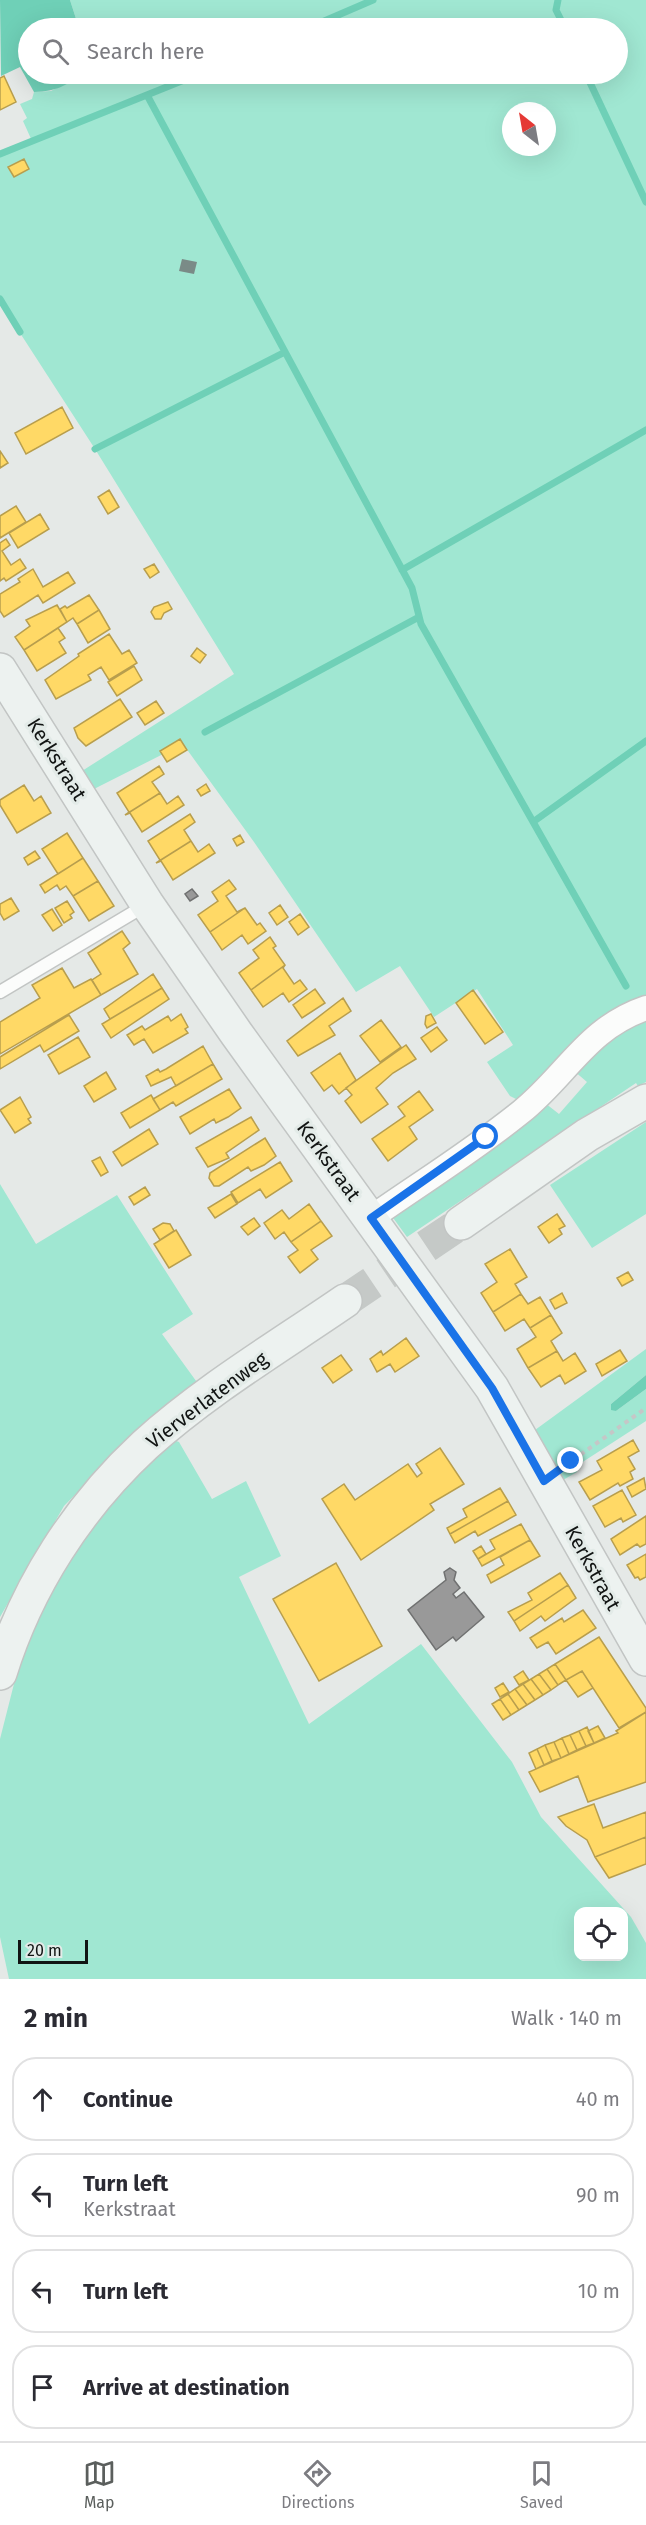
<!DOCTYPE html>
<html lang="en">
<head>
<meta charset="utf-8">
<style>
	body { margin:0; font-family:"Fira Sans",sans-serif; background:#f7f7f7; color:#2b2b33 }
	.controls { position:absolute; right:18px; bottom:18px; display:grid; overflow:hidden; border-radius:12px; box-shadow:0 6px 24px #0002 }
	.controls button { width:54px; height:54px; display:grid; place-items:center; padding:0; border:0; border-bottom:2px solid #e1e1e2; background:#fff; color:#2b2b33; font:30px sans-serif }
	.compass { position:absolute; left:502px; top:102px; width:54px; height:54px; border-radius:50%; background:#fff; box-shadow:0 6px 24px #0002; rotate:329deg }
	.scale { position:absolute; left:18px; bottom:15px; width:70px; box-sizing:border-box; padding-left:6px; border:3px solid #111413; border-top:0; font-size:16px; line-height:21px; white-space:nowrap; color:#111413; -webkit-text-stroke:4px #e3ebe8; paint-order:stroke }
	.stop { position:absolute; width:18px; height:18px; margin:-14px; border:4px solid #1a73e8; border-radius:50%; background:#fff }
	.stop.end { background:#1a73e8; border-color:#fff; box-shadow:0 2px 6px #0008 }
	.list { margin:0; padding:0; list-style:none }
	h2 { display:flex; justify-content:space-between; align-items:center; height:78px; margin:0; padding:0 24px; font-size:26px }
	h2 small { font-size:20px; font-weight:400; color:#7c7c81 }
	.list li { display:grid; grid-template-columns:39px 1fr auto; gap:18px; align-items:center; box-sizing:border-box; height:84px; margin:0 12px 12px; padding:0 12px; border:2px solid #e1e1e2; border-radius:24px }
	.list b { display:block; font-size:22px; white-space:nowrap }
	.list p { margin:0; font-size:20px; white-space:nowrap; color:#7c7c81 }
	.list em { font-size:20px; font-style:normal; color:#7c7c81 }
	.icon { flex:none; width:33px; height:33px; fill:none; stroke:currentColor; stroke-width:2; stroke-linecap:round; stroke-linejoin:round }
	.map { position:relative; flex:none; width:646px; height:1979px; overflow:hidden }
	.search { position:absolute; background:#fff; box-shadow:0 6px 24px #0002; left:18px; right:18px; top:18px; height:66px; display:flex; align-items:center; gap:15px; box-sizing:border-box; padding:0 21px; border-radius:33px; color:#7c7c81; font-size:22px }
	.sheet { height:462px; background:#fff }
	nav { display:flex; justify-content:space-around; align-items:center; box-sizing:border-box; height:84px; border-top:2px solid #e1e1e2; background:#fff; font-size:16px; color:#7c7c81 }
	nav a { display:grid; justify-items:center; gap:3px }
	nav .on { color:#5b5f5d }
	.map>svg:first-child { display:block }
	.green { fill:#a0e7d2; fill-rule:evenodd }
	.water { fill:#6fd0b7 }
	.homes { fill:#ffd966; stroke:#b89e4d; stroke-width:1.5 }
	.industry { fill:#999; stroke:#707171; stroke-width:1.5 }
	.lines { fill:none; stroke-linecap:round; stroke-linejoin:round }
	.stream { stroke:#6fd0b7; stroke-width:7 }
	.building { fill:#7a8b87 }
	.secondary-tunnel { stroke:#c5c9c7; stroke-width:33; stroke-dasharray:33 16; stroke-linecap:butt }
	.lane-casing { stroke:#c2c5c4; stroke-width:15 }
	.street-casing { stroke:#c2c5c4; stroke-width:27 }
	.secondary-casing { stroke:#c2c5c4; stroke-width:36 }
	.path { stroke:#c5c7c7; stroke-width:4; stroke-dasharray:4.5 4.5; stroke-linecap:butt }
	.lane { stroke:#fbfcfb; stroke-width:12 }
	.street { stroke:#fbfcfb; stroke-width:24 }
	.secondary { stroke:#edf2f0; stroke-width:33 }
	.route { stroke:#1a73e8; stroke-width:8 }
	.labels { text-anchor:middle; stroke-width:6; stroke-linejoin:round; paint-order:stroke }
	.street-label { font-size:20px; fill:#111413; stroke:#e3ebe8 }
</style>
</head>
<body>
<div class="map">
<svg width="646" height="1979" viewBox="0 0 646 1979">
	<rect width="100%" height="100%" fill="#e5e9e7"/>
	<!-- green -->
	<path class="green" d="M70 0H646V999L554 1067 518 1100 510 1096 487 1062 513 1045 477 989 434 1017 400 966 356 992 254 842 183 744 94 789 82 771 234 674 95 449 0 302V154L32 141 23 121 27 118 20 104 32 99 34 92 51 91 83 74H618V28H79ZM511 111H547V147H511Z
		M646 1018V1082L638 1086 636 1083 407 1237 391 1215 545 1103 559 1114 587 1082 573 1070 587 1054Z
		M646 1122V1214L592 1248 550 1185Z
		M0 1184 36 1244 117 1195 193 1314 162 1334 199 1385 130 1439 64 1506 0 1617Z
		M646 1349V1375L611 1404 616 1411 646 1389V1421L578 1465 577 1472 563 1480 535 1430Z
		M171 1439 179 1442 212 1499 246 1481 281 1556 239 1577 309 1724 421 1644 512 1762 541 1817 631 1917 646 1943V1979H9L0 1937V1739L17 1672 34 1625 59 1574 95 1522ZM578 1912H624V1956H578Z"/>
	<!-- water -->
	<path class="water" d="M0 0H70L79 28H28V74H83C64 86 58 91 34 92L20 67 1 76Z
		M646 1375V1389L616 1411 611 1410V1404Z"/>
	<!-- homes -->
	<path class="homes" d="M4 76 16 102 0 110V78Z
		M24 159 29 169 14 177 8 167Z
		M62 407 73 428 26 454 15 433Z
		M0 451 8 463 0 468Z
		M109 490 119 507 108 514 98 497Z
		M16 506 26 522 0 538V516Z
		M40 514 49 529 18 548 9 533Z
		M6 539 10 545 2 551 11 565 20 559 26 568 6 581 4 578 0 581V543Z
		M154 564 159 572 150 578 144 569Z
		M33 569 43 587 68 572 75 583 43 603 38 595 4 617 0 611V594L20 582 18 579Z
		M89 595 99 610 77 624 73 618 67 622 60 609 65 606 67 608Z
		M168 602 172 609 164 613 161 619H155L151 612 154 607Z
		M57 605 67 622 24 650 15 637 30 626 26 620Z
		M99 610 110 629 88 643 77 624Z
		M58 628 65 638 59 642 66 653 37 671 24 650Z
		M109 634 122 654 129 650 137 663 109 680 101 667 88 675 91 680 56 699 45 680 79 656 78 654Z
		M197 648 206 655 200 663 191 656Z
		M134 666 142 680 117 696 108 682Z
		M120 699 132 717 86 746 78 738 74 728Z
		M156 701 164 713 145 725 137 713Z
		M180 739 187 750 167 762 160 751Z
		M159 766 164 774 152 782 160 793 125 815 129 812 117 793Z
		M206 784 210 791 201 796 197 790Z
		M24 785 34 801 41 796 51 813 17 833 0 805V800Z
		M160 793 167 804 178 796 184 805 142 832 130 813 125 815Z
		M190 814 195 822 184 830 191 841 156 863 160 860 148 841Z
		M67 833 83 858 58 874 42 849Z
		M240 835 244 842 237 846 233 839Z
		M191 841 198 852 209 844 215 853 173 880 161 861 156 863Z
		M35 851 40 858 28 865 24 858Z
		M83 858 98 881 73 896 66 886 60 890 57 885 45 893 40 885Z
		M229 880 236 889 226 896 237 912 245 908 210 932 198 915 218 901 212 892Z
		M98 881 114 906 89 921 73 896Z
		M11 898 19 911 4 920 0 913V904Z
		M67 901 74 912 70 915 72 918 64 923 55 908Z
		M280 905 288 917 277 925 269 913Z
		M245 908 257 925 260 923 266 931 248 944 242 935 222 950 210 932Z
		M52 909 62 925 53 931 42 915Z
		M300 914 309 927 298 935 289 922Z
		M122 931 130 943 123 949 138 974 101 995 92 980 101 974 88 953Z
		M270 937 276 946 273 948 285 965 251 990 239 973 259 958 253 950Z
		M285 965 283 968 294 984 300 980 307 989 289 1002 283 993 263 1007 251 990Z
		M62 968 74 988 91 979 101 995 0 1054V1022L40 998 32 985Z
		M153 974 162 988 110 1019 104 1009Z
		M162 988 169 999 111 1038 102 1024Z
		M315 989 325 1003 302 1018 293 1005Z
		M473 990 503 1032 485 1044 456 1003Z
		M343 998 351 1011 329 1026 335 1035 298 1056 287 1041Z
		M181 1014 188 1027 185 1029 188 1033 153 1053 144 1039 134 1045 127 1035 142 1026 145 1030 168 1016 171 1021Z
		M431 1014 436 1023 427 1028 425 1024 426 1016Z
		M69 1015 79 1031 44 1052 40 1045 0 1069V1057Z
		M381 1020 401 1047 380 1062 360 1036Z
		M437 1027 447 1040 431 1052 421 1038Z
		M78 1037 90 1057 59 1074 48 1055Z
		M406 1045 416 1059 393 1073 376 1088 388 1104 361 1123 345 1101 352 1095 346 1088Z
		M203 1046 213 1064 176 1086 171 1077 151 1086 146 1076 158 1069 160 1072 166 1069Z
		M340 1053 356 1080 339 1094 332 1085 324 1091 311 1073Z
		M213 1064 222 1079 176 1106 173 1102 160 1110 153 1099Z
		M106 1072 116 1089 94 1102 84 1086Z
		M229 1089 241 1108 228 1117 216 1123 214 1119 190 1134 180 1117Z
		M419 1091 433 1110 409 1127 417 1139 388 1161 372 1139 405 1116 398 1107Z
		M151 1095 160 1110 130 1128 121 1113Z
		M20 1097 31 1117 28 1119 31 1123 15 1133 0 1110Z
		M251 1117 259 1130 226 1153 229 1158 208 1167 196 1148Z
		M149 1129 158 1144 122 1166 113 1152Z
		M265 1138 276 1156 264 1165 251 1171 248 1167 219 1186H214L209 1178 210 1173Z
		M100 1157 108 1172 101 1176 92 1161Z
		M280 1162 292 1181 266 1198 260 1189 238 1203 231 1192Z
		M145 1187 150 1195 134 1205 129 1197Z
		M231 1194 237 1204 215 1218 208 1208Z
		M309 1204 321 1221 291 1242 284 1232 275 1239 264 1223 282 1210 289 1219Z
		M557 1214 565 1226 559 1229 562 1234 549 1243 538 1227Z
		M254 1218 260 1226 248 1235 241 1227Z
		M321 1221 332 1236 311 1250 318 1259 300 1273 288 1257 298 1250 291 1242Z
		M163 1223 170 1224 174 1231 160 1240 153 1229Z
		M176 1230 191 1255 169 1268 154 1244Z
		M510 1249 527 1277 515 1284 521 1294 493 1312 481 1293 497 1282 485 1264Z
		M628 1272 633 1280 622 1286 617 1278Z
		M562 1293 567 1303 555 1309 550 1300Z
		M521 1294 528 1304 540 1297 551 1315 530 1328 524 1319 505 1331 493 1312Z
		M551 1315 562 1333 551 1341 557 1351 528 1368 517 1349 536 1337 530 1328Z
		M406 1338 419 1356 395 1372 390 1364 377 1372 370 1359 381 1351 383 1355Z
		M620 1350 627 1361 602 1376 596 1364Z
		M557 1351 563 1361 575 1353 586 1371 565 1384 560 1375 541 1387 528 1368Z
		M341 1355 352 1370 333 1383 322 1368Z
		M633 1440 639 1451 628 1457 635 1469 630 1472 633 1479 620 1486 618 1483 590 1500 579 1482 602 1470 597 1461Z
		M440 1448 464 1484 430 1504 434 1510 361 1560 322 1499 344 1484 355 1500 408 1464 417 1477 422 1473 416 1464Z
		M644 1478 646 1489 632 1497 627 1487Z
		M500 1488 508 1501 450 1534 447 1528 467 1517 463 1509Z
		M622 1490 636 1515 623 1522 621 1518 605 1527 593 1506Z
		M508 1501 516 1515 478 1536 475 1531 455 1543 450 1534Z
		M646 1516V1544L640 1547 637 1544 620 1555 611 1539Z
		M521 1524 530 1540 482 1566 478 1559 495 1549 490 1540Z
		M530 1540 540 1556 491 1583 487 1575 504 1565 500 1557Z
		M481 1546 486 1554 478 1559 473 1551Z
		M646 1554V1577L640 1580 638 1577 635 1578 627 1565Z
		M336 1563 382 1646 319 1681 273 1599Z
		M560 1573 568 1585 514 1621 508 1612 532 1600 528 1593Z
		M568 1585 576 1598 545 1621 541 1616 520 1631 514 1621Z
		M583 1610 596 1628 556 1654 548 1642 537 1648 530 1638 562 1618 564 1622Z
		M599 1637 646 1708V1712L619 1728 582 1671 566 1680 555 1664Z
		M555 1664 566 1680 558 1685 547 1669Z
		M547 1669 558 1685 551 1690 539 1674Z
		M523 1671 529 1680 519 1685 514 1677Z
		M582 1671 593 1688 578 1697 566 1680Z
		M539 1674 551 1690 543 1695 531 1679Z
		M531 1679 543 1695 535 1700 523 1684Z
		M503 1683 509 1692 500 1697 495 1688Z
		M523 1684 535 1700 527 1705 515 1689Z
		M515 1689 527 1705 519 1710 508 1694Z
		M508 1694 519 1710 511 1715 500 1699Z
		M500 1699 511 1715 503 1720 492 1704Z
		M646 1712V1782L588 1802 578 1776 540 1792 529 1772 618 1733 616 1731Z
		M598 1726 605 1738 594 1743 588 1731Z
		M587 1727 594 1743 586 1746 579 1731Z
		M579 1731 586 1746 577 1750 570 1735Z
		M570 1735 577 1750 569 1754 562 1738Z
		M562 1738 569 1754 561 1758 554 1742Z
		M554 1742 561 1758 552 1761 545 1745Z
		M545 1745 552 1761 544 1765 537 1749Z
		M537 1749 544 1765 536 1769 529 1753Z
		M594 1804 603 1828 646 1812V1837L595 1857 587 1840 566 1826 558 1817Z
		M646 1837V1864L609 1878 595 1857Z"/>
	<!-- industry -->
	<path class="industry" d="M192 889 198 896 190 901 185 894Z
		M450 1568 456 1572 454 1580 460 1588 453 1594 456 1598 464 1592 484 1617 456 1641 453 1637 436 1650 408 1610 446 1580 444 1572Z"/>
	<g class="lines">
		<!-- stream -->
		<path class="stream" d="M558 0 556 10 565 28
			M308 28 373 0
			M586 74 646 202
			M147 95 412 588 421 624 626 986
			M0 154 199 74
			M0 299 20 332
			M95 449 285 352
			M402 570 646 430
			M205 732 419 617
			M533 822 646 741"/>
	</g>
	<!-- building -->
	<path class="building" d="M182 259 197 262 194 274 179 271Z"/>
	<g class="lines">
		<!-- secondary-tunnel -->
		<path class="secondary-tunnel" d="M345 1301 461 1223"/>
		<defs>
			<path id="lane" d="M0 992 146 905"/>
			<path id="street" d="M371 1218C421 1183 474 1150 521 1112 567 1075 587 1028 646 1008"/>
			<path id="secondary" d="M0 670 147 904 236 1033 492 1388 646 1659
				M461 1223 587 1135 646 1101
				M0 1673C27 1586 78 1507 145 1445 206 1390 278 1347 345 1301"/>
		</defs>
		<!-- lane casing -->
		<use href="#lane" class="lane-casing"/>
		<!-- street casing -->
		<use href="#street" class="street-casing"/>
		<!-- secondary casing -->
		<use href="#secondary" class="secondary-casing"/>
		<!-- path -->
		<path class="path" d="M566 1465 646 1408"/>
		<!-- lane -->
		<use href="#lane" class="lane"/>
		<!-- street -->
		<use href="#street" class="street"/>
		<!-- secondary -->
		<use href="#secondary" class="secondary"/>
	</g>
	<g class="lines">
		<!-- route -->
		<path class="route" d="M486 1137 371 1218 492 1388 544 1481 571 1461"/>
	</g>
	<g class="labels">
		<!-- street labels -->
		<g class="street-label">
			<text transform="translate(57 759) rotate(58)" y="7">Kerkstraat</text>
			<text transform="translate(329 1161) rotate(54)" y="7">Kerkstraat</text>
			<text transform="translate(207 1400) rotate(-37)" y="7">Vierverlatenweg</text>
			<text transform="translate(593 1568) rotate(61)" y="7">Kerkstraat</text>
		</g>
	</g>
</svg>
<div class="controls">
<button><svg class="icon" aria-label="locate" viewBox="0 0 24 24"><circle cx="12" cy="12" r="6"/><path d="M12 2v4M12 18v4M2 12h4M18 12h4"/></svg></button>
</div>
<svg class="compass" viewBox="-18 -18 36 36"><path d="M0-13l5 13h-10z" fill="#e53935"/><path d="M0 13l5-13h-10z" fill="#7c7c81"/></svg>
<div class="scale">20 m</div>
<div class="stop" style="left:486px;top:1137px"></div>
<div class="stop end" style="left:571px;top:1461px"></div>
<div class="search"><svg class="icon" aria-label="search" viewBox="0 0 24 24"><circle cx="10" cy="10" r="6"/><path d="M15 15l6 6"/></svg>Search here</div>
</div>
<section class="sheet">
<h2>2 min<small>Walk · 140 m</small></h2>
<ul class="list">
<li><svg class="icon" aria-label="ahead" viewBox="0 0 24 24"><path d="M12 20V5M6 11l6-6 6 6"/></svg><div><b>Continue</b></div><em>40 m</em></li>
<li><svg class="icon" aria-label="left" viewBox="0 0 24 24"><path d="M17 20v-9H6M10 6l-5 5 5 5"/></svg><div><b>Turn left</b><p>Kerkstraat</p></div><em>90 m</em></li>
<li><svg class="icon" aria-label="left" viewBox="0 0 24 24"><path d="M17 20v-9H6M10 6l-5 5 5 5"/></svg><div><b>Turn left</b></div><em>10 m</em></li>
<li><svg class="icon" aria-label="arrive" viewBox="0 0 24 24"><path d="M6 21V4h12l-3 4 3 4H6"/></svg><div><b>Arrive at destination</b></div></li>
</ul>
</section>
<nav>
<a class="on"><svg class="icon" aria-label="map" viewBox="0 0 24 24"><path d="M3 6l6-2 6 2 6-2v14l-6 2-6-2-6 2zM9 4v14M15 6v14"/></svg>Map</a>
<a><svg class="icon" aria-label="directions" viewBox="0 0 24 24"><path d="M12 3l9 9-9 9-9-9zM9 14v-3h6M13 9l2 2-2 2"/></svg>Directions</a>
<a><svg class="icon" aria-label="saved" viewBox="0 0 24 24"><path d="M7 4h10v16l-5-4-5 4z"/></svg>Saved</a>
</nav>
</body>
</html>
